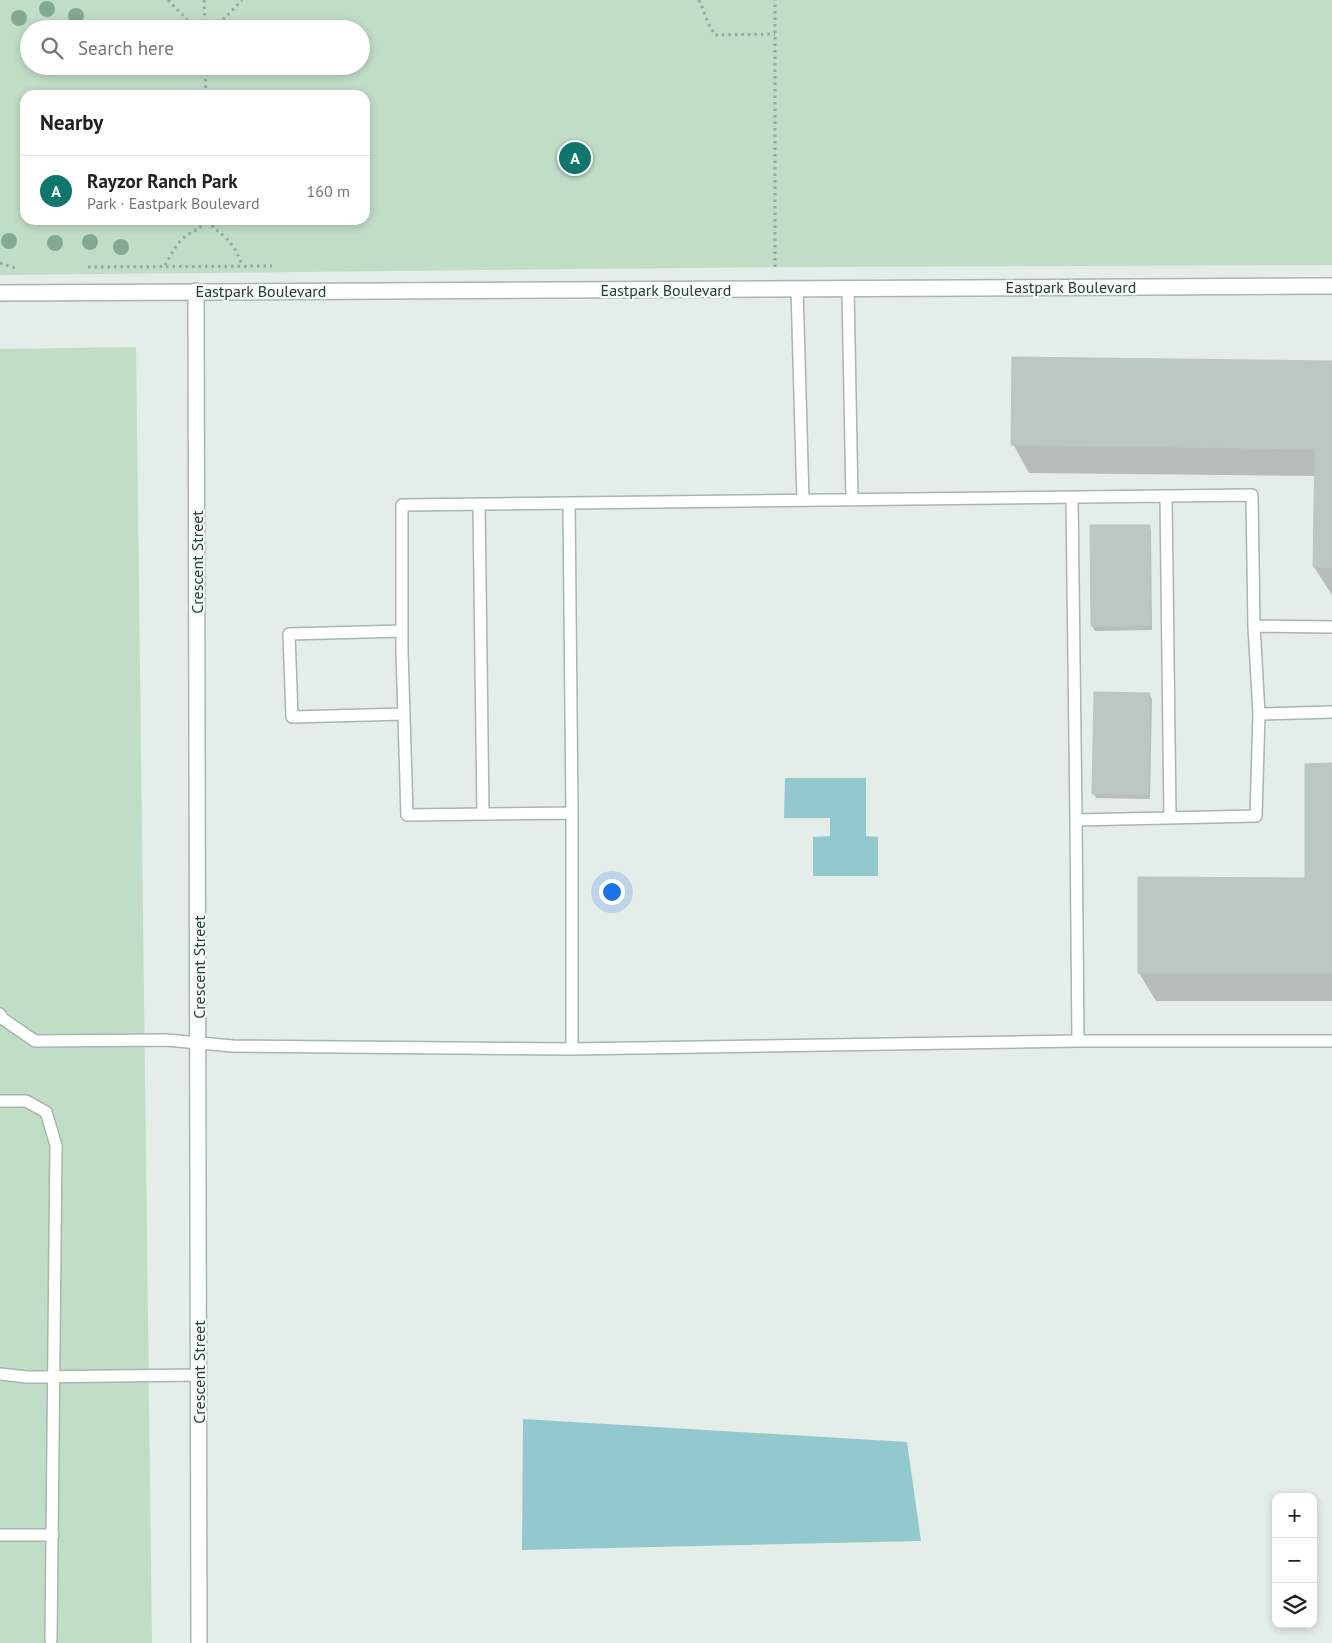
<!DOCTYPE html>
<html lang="en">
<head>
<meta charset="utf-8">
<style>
	body { margin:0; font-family:"PT Sans",sans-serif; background:#f6f6f6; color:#202124 }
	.controls { position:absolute; right:15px; bottom:15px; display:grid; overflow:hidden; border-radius:10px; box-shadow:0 2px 8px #0003 }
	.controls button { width:45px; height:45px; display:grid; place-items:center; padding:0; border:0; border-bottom:1px solid #e0e0e0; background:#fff; color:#202124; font:25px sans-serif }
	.you { position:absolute; left:611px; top:891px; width:18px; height:18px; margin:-12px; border:4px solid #fff; border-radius:50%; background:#1a73e8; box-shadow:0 0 0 8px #1a73e833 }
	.badge { display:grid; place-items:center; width:32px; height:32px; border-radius:50%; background:#0f766e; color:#fff; font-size:16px; font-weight:700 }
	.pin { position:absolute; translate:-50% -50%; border:2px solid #fff; box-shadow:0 1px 5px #0006 }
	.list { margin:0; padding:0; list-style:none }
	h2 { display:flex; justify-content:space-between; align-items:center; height:65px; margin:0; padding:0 20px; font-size:21px }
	h2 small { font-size:16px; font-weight:400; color:#757577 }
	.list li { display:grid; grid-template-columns:32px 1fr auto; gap:15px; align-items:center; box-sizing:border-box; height:70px; padding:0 20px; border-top:1px solid #e0e0e0 }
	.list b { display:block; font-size:19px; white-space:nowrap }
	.list p { margin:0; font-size:16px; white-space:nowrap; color:#757577 }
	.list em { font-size:16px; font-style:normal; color:#757577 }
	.icon { flex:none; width:28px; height:28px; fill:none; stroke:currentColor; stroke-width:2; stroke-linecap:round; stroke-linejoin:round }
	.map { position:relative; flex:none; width:1332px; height:1643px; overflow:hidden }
	.search { position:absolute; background:#fff; box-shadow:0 2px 8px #0003; left:20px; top:20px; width:350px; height:55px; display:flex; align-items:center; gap:12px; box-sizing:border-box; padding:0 18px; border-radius:28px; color:#757577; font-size:19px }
	.panel { position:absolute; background:#fff; box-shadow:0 2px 8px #0003; left:20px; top:90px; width:350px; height:135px; border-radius:15px }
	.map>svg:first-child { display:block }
	.green { fill:#c0ddc6; fill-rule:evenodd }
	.water { fill:#91c9ce }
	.shadow { fill:#0003 }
	.building { fill:#bbc8c2; stroke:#b8c7c0 }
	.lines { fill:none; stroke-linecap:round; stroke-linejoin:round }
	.service-casing { stroke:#a8b5b0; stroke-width:14 }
	.minor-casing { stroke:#a8b5b0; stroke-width:18 }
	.path { stroke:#88afa0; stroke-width:3; stroke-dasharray:2.5 4; stroke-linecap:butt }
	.service { stroke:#fff; stroke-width:11 }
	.minor { stroke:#fff; stroke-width:15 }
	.tree { fill:#83aa90 }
	.labels { text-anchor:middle; stroke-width:4.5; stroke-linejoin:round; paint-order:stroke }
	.street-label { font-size:16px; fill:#253e36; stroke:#f6faf8 }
</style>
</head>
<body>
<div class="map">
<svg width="1332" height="1643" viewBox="0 0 1332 1643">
	<rect width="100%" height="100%" fill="#e5ede9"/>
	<!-- green -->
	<path class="green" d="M0 0H1332V265L786 267 0 275ZM29 29H361V66H29ZM25 95H365V220H25Z
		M136 347 152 1643H0V349Z"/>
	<!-- water -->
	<path class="water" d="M785 778H866V836L878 837V876H813V837L830 836V818H784Z
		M523 1419 907 1442 921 1541 522 1550Z"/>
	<!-- shadow -->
	<path class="shadow" d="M1332 362V595L1314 567 1316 476 1029 473 1013 444Z
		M1091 526H1149L1151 531 1152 630 1095 631 1092 626Z
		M1149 694 1152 699 1150 799 1096 798 1094 794Z
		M1332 765V1001H1156L1139 973 1306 879Z"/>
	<!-- building -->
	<path class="building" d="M1012 357 1332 361V568L1313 567 1315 449 1011 445Z
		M1090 525H1150V626H1091Z
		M1094 692 1150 693 1148 795 1092 794Z
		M1332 763V973H1138V877L1305 878V764Z"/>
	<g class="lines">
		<defs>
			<path id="service" d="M797 289 803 500
				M848 289 852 500
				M1252 495 1254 626 1259 714 1256 816 1076 820 1078 1041 572 1049V813L407 815 402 651V505Z
				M1166 496 1170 817
				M1072 497 1076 820
				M569 503 572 813
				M479 504 483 814
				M1254 626 1332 627
				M402 631 289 634 292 717 404 714
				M1259 714 1332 712
				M0 1014 3 1019 35 1041 166 1040 233 1046 572 1049
				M1078 1041H1332
				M0 1101H26L46 1112 56 1145 51 1640
				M0 1374 27 1377 199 1375
				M0 1535H53"/>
			<path id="minor" d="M196 291 199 1643
				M0 293 1332 286"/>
		</defs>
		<!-- service casing -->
		<use href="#service" class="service-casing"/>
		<!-- minor casing -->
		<use href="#minor" class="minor-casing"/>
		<!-- path -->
		<path class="path" d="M168 0 196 29
			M204 0 205 29
			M699 0 710 27 715 35 775 34
			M214 29 242 0
			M205 66 206 95
			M208 220C213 228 218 231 225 237 234 245 238 255 242 265
			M0 263 18 269
			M165 265C171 255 177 242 187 235 196 230 200 229 206 220
			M88 267 272 266
			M775 267V0"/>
		<!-- service -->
		<use href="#service" class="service"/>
		<!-- minor -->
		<use href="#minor" class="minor"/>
	</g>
	<!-- trees -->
	<g class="tree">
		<circle cx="47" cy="9" r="8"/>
		<circle cx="76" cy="16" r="8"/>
		<circle cx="19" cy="18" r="8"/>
		<circle cx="9" cy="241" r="8"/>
		<circle cx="90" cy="242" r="8"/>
		<circle cx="55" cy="243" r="8"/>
		<circle cx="121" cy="247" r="8"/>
	</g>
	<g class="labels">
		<!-- street labels -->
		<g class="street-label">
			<text x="1071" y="293">Eastpark Boulevard</text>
			<text x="666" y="296">Eastpark Boulevard</text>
			<text x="261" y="297">Eastpark Boulevard</text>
			<text transform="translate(197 562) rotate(-90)" y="6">Crescent Street</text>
			<text transform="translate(199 967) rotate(-90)" y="6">Crescent Street</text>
			<text transform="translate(199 1372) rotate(-90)" y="6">Crescent Street</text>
		</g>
	</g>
</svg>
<div class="controls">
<button>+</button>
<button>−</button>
<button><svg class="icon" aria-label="layers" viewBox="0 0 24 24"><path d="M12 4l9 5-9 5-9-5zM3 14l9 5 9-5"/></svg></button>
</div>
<div class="you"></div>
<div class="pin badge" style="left:575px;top:158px">A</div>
<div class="search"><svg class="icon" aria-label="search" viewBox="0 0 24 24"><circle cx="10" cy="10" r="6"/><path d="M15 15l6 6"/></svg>Search here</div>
<section class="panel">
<h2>Nearby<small></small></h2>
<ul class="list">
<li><span class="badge">A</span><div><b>Rayzor Ranch Park</b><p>Park · Eastpark Boulevard</p></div><em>160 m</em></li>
</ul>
</section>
</div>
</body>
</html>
